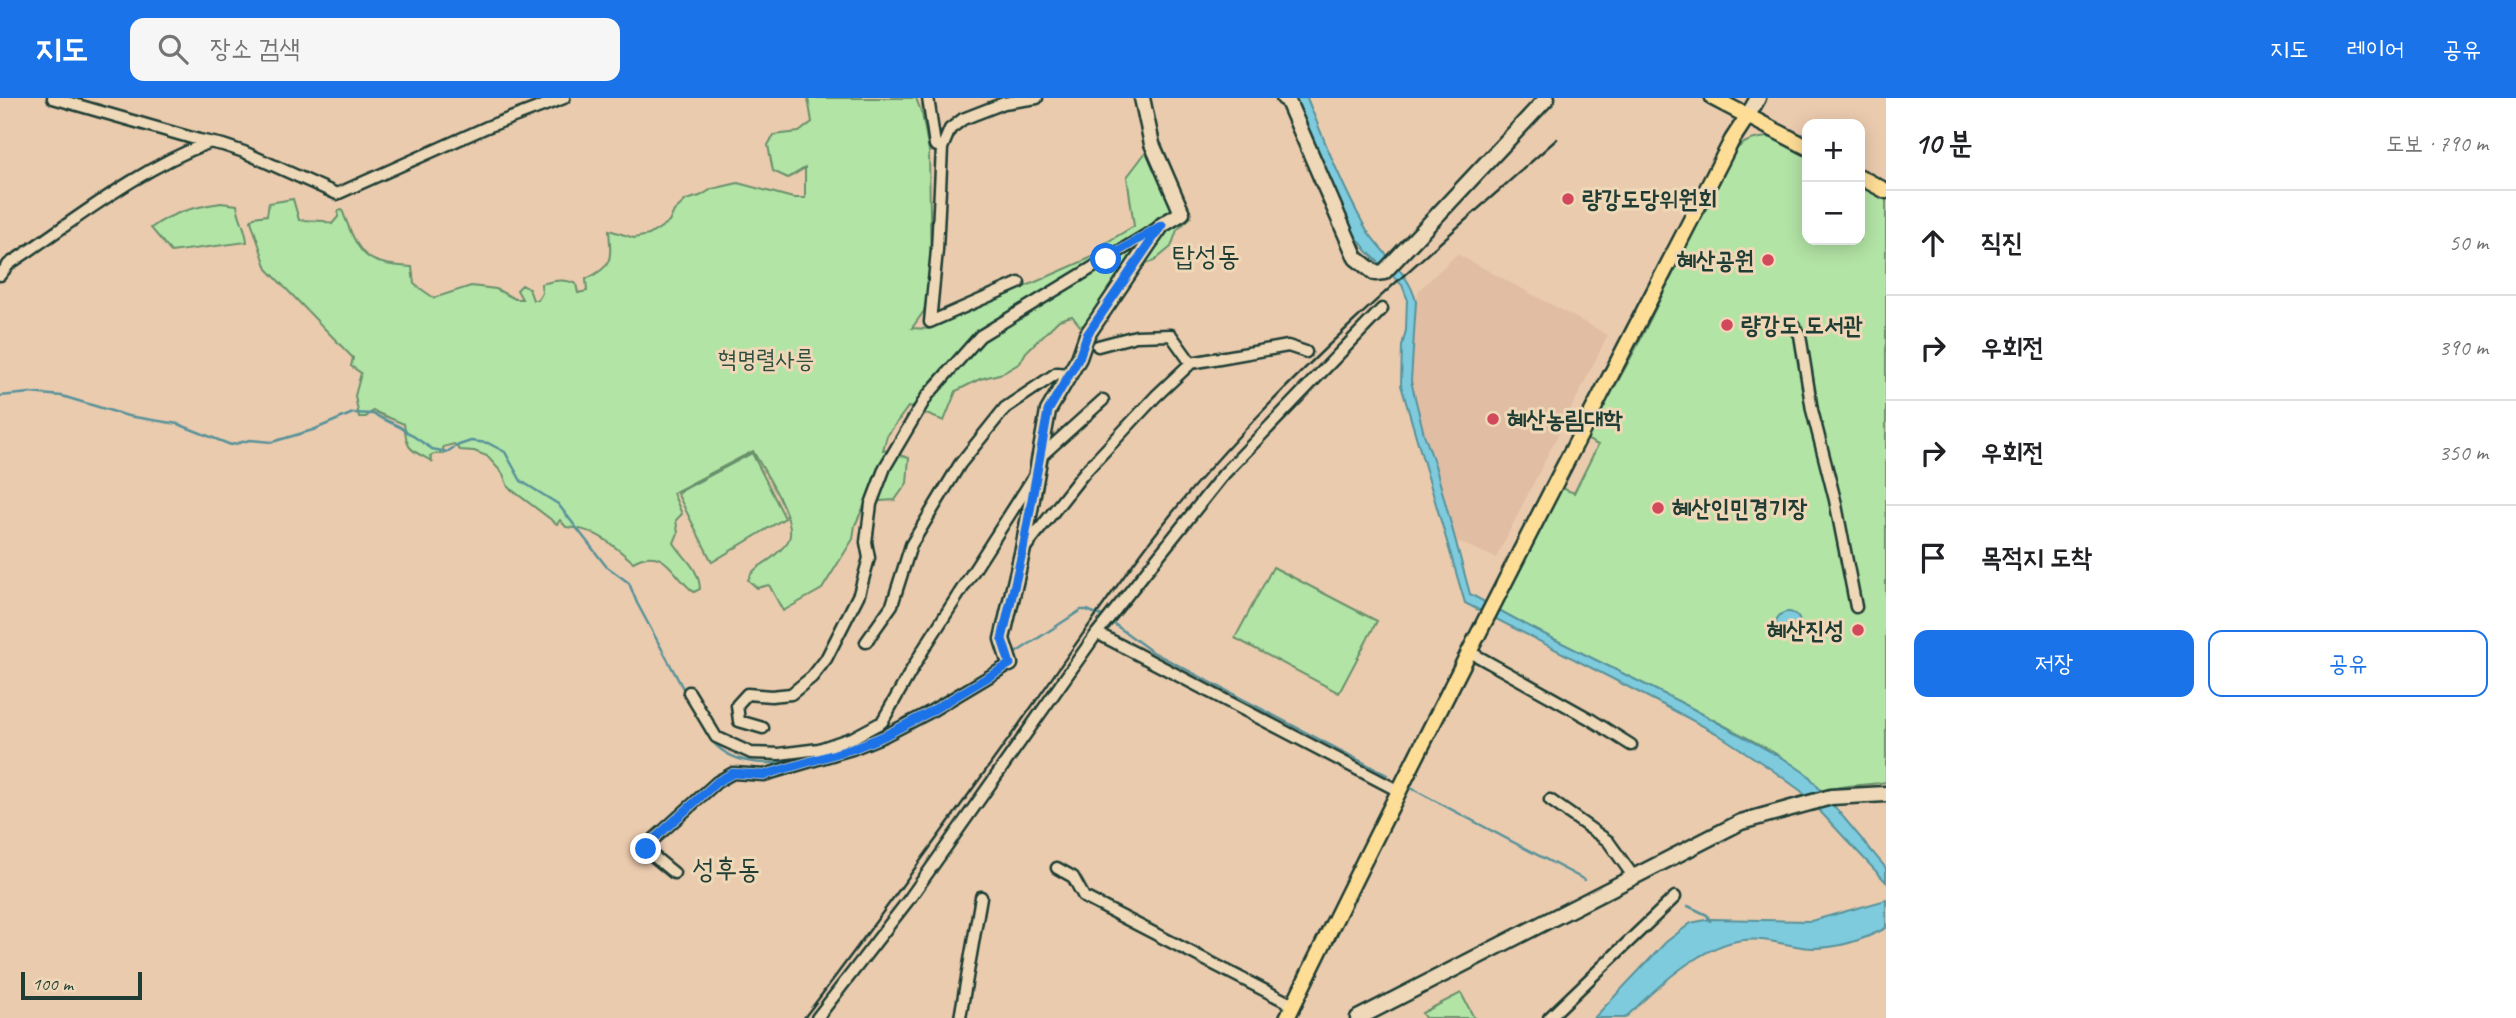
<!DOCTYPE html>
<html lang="ko">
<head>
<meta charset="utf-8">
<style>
	body { margin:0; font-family:Caveat,"Poor Story",sans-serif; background:#f6f6f6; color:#202124 }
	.controls { position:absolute; right:21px; top:21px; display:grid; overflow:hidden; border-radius:14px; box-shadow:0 4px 18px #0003 }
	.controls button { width:63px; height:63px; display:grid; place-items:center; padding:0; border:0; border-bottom:2px solid #e0e0e0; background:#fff; color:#202124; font:35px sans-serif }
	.scale { position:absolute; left:21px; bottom:18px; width:121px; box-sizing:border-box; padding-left:7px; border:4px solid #1f3d34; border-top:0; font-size:19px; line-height:24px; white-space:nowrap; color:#1f3d34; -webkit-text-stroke:5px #eed8b7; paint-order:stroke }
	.stop { position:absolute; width:21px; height:21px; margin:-16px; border:5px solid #1a73e8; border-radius:50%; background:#fff }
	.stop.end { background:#1a73e8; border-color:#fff; box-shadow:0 2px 7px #0008 }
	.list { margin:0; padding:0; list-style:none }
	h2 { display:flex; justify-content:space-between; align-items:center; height:91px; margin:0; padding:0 28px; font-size:30px }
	h2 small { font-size:23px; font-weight:400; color:#757577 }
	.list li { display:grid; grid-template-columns:46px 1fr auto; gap:21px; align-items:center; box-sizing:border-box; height:105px; padding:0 28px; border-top:2px solid #e0e0e0 }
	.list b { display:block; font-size:26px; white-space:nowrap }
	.list em { font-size:23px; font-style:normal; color:#757577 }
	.actions { display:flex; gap:14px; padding:21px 28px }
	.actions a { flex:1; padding:16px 0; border:2px solid #1a73e8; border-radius:14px; text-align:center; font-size:24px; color:#1a73e8 }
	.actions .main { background:#1a73e8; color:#fff }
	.icon { flex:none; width:38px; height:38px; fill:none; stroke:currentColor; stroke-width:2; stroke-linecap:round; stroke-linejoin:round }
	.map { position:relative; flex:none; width:1886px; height:920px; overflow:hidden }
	header { display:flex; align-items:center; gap:42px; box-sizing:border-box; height:98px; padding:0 35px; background:#1a73e8; color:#fff }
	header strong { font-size:33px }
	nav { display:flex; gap:38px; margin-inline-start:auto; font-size:24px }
	.search { width:490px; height:63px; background:#f6f6f6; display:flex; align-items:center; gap:18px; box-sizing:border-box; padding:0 24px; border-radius:14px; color:#757577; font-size:26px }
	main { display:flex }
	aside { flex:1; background:#fff }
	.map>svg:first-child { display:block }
	.built { fill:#e1bda4 }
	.green { fill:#b2e4a5; stroke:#68906c; stroke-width:2 }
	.water { fill:#7ecbde; stroke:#58929a; stroke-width:2 }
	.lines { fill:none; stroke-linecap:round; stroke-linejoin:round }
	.stream { stroke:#58929a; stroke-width:2.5 }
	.street-casing { stroke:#1f3d34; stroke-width:15 }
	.secondary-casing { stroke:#1f3d34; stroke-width:19 }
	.primary-casing { stroke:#1f3d34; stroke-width:19 }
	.street { stroke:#eed8b7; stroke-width:10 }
	.secondary { stroke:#eed8b7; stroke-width:14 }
	.primary { stroke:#fedd96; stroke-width:14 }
	.rail { stroke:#1f3d34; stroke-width:2.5 }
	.route { stroke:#1a73e8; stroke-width:9 }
	.poi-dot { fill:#d1495b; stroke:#eed8b7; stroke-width:2.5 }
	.labels { text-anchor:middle; stroke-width:6; stroke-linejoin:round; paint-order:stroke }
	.poi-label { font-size:24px; font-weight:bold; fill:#1f3d34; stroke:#eed8b7; text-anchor:start }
	.park-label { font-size:24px; fill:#2e4e3f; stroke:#eed8b7 }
	.quarter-label { font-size:28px; fill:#1f3d34; stroke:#eed8b7 }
</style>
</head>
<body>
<header>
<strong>지도</strong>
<div class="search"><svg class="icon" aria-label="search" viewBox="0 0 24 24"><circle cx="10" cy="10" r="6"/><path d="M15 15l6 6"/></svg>장소 검색</div>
<nav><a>지도</a><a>레이어</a><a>공유</a></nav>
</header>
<main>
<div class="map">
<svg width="1886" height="920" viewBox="0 0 1886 920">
	<rect width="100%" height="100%" fill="#ebcbae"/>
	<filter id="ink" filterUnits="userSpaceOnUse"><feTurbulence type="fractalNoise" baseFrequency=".0143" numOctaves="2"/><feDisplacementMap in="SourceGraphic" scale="14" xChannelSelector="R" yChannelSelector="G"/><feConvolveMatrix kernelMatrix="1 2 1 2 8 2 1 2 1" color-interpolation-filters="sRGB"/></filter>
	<g filter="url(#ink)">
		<!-- built -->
		<path class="built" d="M1457 156 1608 237 1496 460 1454 442 1411 283 1416 204 1419 192Z"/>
		<!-- green -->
		<path class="green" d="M808 0H916L922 16 929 53 931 178 924 213 912 230 929 231 1097 157 1099 149 1134 128 1127 79 1146 54 1162 47 1191 119 1177 132 1171 149 1154 163 1120 174 1112 210 1106 223 1080 228 1072 218 1059 222 1026 254 1020 265 1003 275 980 281 956 293 944 323 908 309 887 338 883 352 909 360 907 385 895 402 866 404 855 427 853 441 822 491 783 513 769 487 757 490 748 482C753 468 765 467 775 457 779 453 787 447 789 441 797 422 763 372 753 353L673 395 682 416 676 422 678 435 674 445C685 462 699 470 700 491L694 494C672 478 666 446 633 464 610 445 597 431 566 429L560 422 557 426 508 389 503 376 487 358 474 353 460 352 454 346 443 349 444 356H434L430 358 432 363C409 351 407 353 404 326L373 313 366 319H359L355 298 361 275 351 268 353 260 267 171 251 123 254 119 267 117 269 105 293 101 299 122 324 123 332 126 338 119V113L342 112C360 158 363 166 412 169L414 186 434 200 471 188 496 191 515 201H522L517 192 522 187 529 191 533 202H538L542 195 541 186C554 183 564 180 576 186L578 195 587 193 586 181C614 168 611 161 609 132L634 140 649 137 669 124 674 113 686 102 700 98 712 91 738 85 793 100H805V70L788 80 773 73 768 47 774 37 799 34 812 24Z
			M1767 39 1774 40 1807 55V142H1860V85L1886 100V684C1865 688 1842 686 1821 693 1795 662 1758 646 1723 627 1649 587 1572 552 1498 512L1562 390 1574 395 1598 347 1586 341 1635 252 1731 58C1740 44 1750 41 1767 39Z
			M221 105 237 107C239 121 246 130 247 144L171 154 151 130C172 114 195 109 221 105Z
			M752 355 785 420 712 464 677 395Z
			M1273 469 1377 523 1339 595 1235 540Z
			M1461 895 1474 920H1425L1422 915Z"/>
		<!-- water -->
		<path class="water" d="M1294 0H1307C1325 44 1342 88 1365 129 1380 155 1410 174 1416 204L1411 283 1424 336 1435 367 1470 496 1530 529 1684 606 1786 662 1808 677 1886 770V784L1801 693 1771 671 1716 635 1673 612 1465 505 1401 287 1402 248 1406 232 1407 200 1402 187 1367 153 1347 126Z
			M1776 526a12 12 0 1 1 24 0a12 12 0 1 1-24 0Z
			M1886 802V830C1865 841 1838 850 1814 850 1791 850 1768 839 1744 842 1701 846 1655 891 1625 920H1594L1666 844 1691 825 1710 821 1811 823Z"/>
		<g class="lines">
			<!-- stream -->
			<path class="stream" d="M0 298 30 295 62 298 128 318 178 326 231 347 250 342 272 344 313 332 353 315 373 316 400 329 432 351 447 354 456 348 471 343 488 345 505 354 521 383 558 406 606 468 629 485 637 505 686 596
				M1110 523 1151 553 1387 677
				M1014 556 1081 512H1087L1104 519
				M979 579 1003 564
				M696 614C700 623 704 632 709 639 730 669 771 668 802 661
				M875 637 888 631
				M1409 689 1585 782
				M1688 808 1707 817 1710 823"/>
			<defs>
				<path id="street" d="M53 0 199 42 223 47 244 54 337 96 487 29 564 0
					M928 0 935 47 942 50
					M0 177 9 166C75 123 134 73 208 45
					M1019 185 930 224 937 152 942 50 950 31 963 21 1004 5 1037 0
					M1792 225 1800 237 1812 312 1835 402 1856 509
					M1098 248 1136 238 1171 237 1191 265
					M1040 359 1103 302
					M1024 451 1084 375 1156 298 1191 265 1288 248 1306 254
					M1097 535 1223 377 1382 211
					M866 544 892 507 911 447 960 366 1005 310 1057 275 1069 276
					M1470 554 1590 621 1631 647
					M689 594 716 639 751 655 779 656 819 651 854 639 882 624 923 552 1033 380
					M763 630 739 623 737 607 747 596 771 598 791 596 812 579 826 561 859 496 869 460 866 444 871 406 885 369 927 298 980 238 1156 131
					M1550 702 1608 743 1633 778
					M1057 770 1073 779 1084 799 1293 907
					M674 775 646 752 654 741 717 684 733 675 764 677 852 651 884 638 928 615 1010 566
					M817 920 910 800 1097 535 1397 692
					M960 920 981 799
					M1549 920 1675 799"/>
				<path id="secondary" d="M1284 0 1287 1 1356 160 1375 175 1384 174 1547 0
					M1747 19 1758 0
					M1010 566 1002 541 1023 451 1048 313 1079 260 1087 237 1148 147 1162 127 1182 115 1152 46 1142 0
					M1358 920 1741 724 1831 699 1886 696"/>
				<path id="primary" d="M1713 0 1807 49
					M1860 79 1886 93
					M1287 920C1430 625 1582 334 1732 42L1747 19"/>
			</defs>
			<!-- street casing -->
			<use href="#street" class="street-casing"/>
			<!-- secondary casing -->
			<use href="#secondary" class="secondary-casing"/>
			<!-- primary casing -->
			<use href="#primary" class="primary-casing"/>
			<!-- street -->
			<use href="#street" class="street"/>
			<!-- secondary -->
			<use href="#secondary" class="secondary"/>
			<!-- primary -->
			<use href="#primary" class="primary"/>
			<!-- rail -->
			<path class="rail" d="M804 920C883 816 959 710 1035 604 1091 525 1145 443 1210 370 1316 250 1438 147 1557 41"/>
		</g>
	</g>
	<g class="lines" filter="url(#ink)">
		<!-- route -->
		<path class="route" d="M646 751 654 741 717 684 733 675 764 677 852 651 884 638 928 615 1010 566 1002 541 1023 451 1048 313 1079 260 1087 237 1162 127 1106 161"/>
	</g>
	<!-- markers -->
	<g class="poi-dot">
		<circle cx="1568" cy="101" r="7"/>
		<circle cx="1768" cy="162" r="7"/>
		<circle cx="1727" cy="227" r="7"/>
		<circle cx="1493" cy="321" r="7"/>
		<circle cx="1658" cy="410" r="7"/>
		<circle cx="1858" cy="532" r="7"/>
	</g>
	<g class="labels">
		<!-- poi labels -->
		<g class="poi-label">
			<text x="1582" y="109">량강도당위원회</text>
			<text x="1754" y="170" text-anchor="end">혜산공원</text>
			<text x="1741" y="235">량강도 도서관</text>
			<text x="1507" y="329">혜산농림대학</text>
			<text x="1672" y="418">혜산인민경기장</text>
			<text x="1844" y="540" text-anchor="end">혜산진성</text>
		</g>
		<!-- park labels -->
		<g class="park-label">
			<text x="766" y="269">혁명렬사릉</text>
		</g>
		<!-- quarter labels -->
		<g class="quarter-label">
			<text x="1206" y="167">탑성동</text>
			<text x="726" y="780">성후동</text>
		</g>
	</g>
</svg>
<div class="controls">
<button>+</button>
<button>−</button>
</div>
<div class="scale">100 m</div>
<div class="stop" style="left:1106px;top:161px"></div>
<div class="stop end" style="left:646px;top:751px"></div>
</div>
<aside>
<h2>10 분<small>도보 · 790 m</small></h2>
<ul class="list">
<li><svg class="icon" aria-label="ahead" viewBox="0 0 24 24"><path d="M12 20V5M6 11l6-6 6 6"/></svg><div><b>직진</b></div><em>50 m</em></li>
<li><svg class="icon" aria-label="right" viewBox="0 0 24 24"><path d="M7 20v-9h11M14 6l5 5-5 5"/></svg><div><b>우회전</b></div><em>390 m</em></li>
<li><svg class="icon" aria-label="right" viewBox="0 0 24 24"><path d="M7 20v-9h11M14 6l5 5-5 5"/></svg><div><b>우회전</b></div><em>350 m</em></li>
<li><svg class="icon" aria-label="arrive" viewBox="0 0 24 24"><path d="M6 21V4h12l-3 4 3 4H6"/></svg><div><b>목적지 도착</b></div></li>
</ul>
<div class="actions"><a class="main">저장</a><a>공유</a></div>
</aside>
</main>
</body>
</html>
